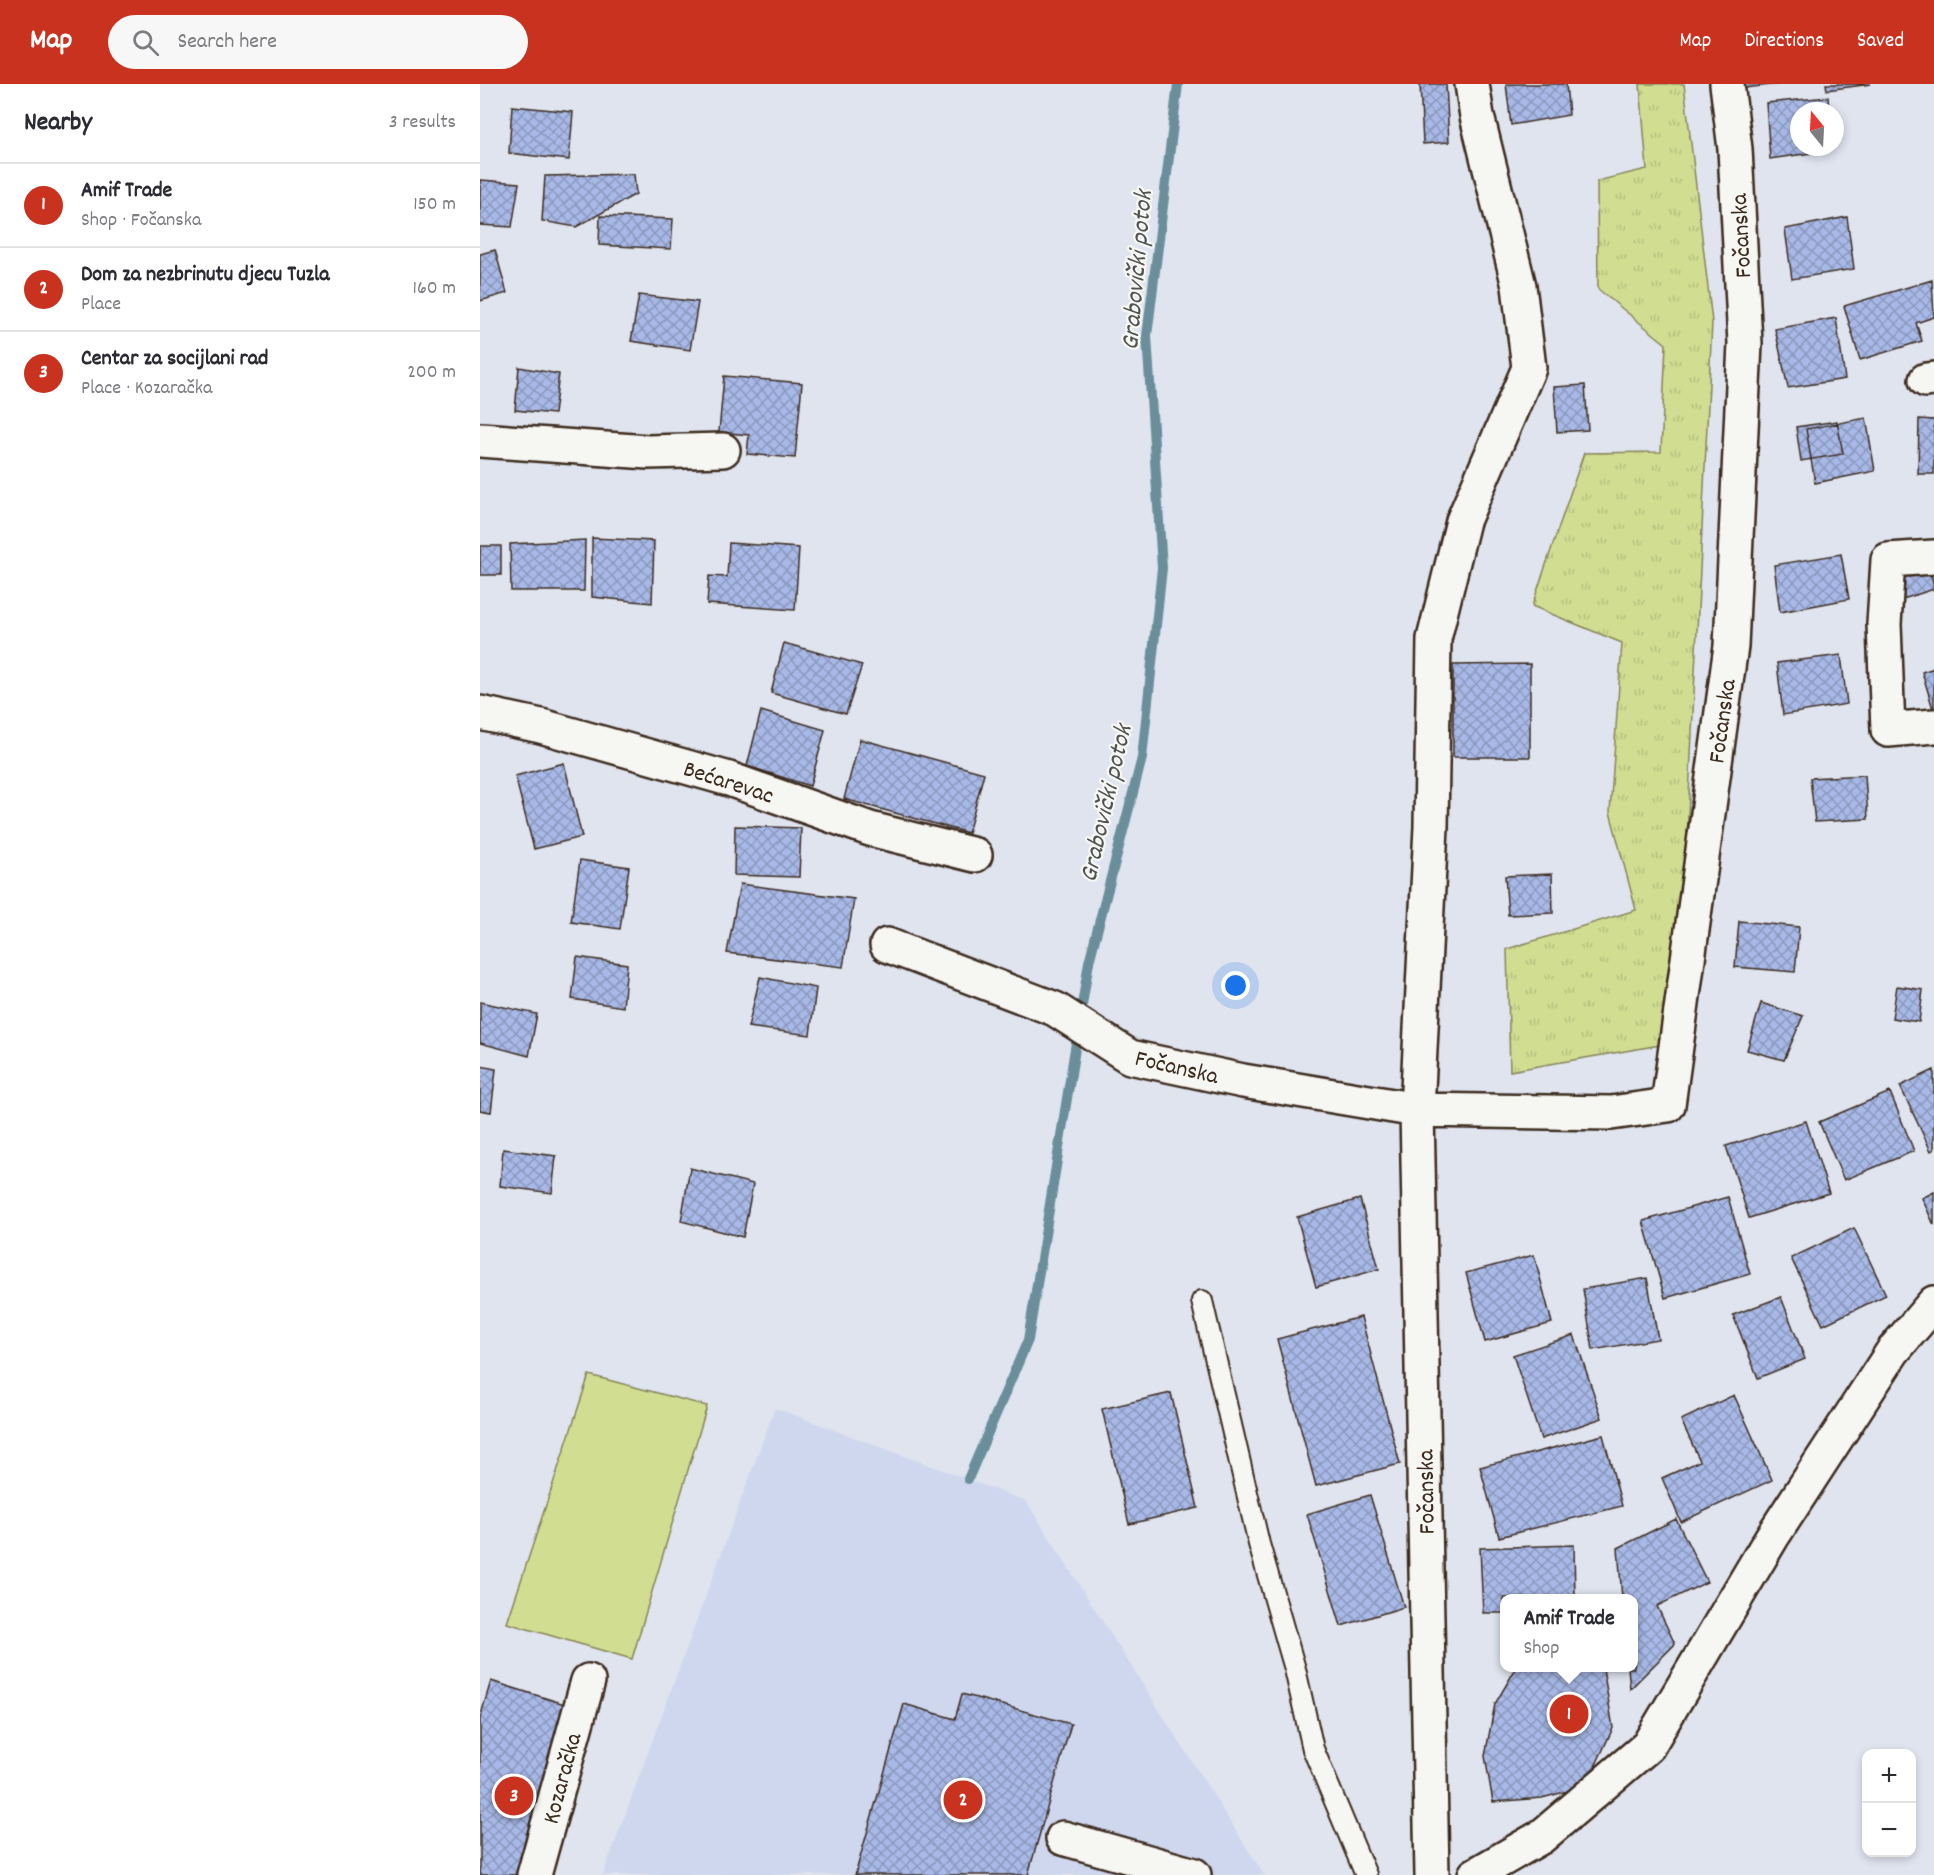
<!DOCTYPE html>
<html lang="en">
<head>
<meta charset="utf-8">
<style>
	body { margin:0; font-family:Dekko,sans-serif; background:#f7f7f7; color:#2b2b33 }
	.controls { position:absolute; right:18px; bottom:18px; display:grid; overflow:hidden; border-radius:12px; box-shadow:0 3px 9px #0003 }
	.controls button { width:54px; height:54px; display:grid; place-items:center; padding:0; border:0; border-bottom:2px solid #e1e1e2; background:#fff; color:#2b2b33; font:30px sans-serif }
	.compass { position:absolute; left:1310px; top:18px; width:54px; height:54px; border-radius:50%; background:#fff; box-shadow:0 3px 9px #0003; rotate:342deg }
	.you { position:absolute; left:756px; top:902px; width:21px; height:21px; margin:-15px; border:4px solid #fff; border-radius:50%; background:#1a73e8; box-shadow:0 0 0 9px #1a73e833 }
	.badge { display:grid; place-items:center; width:39px; height:39px; border-radius:50%; background:#c8321e; color:#fff; font-size:20px; font-weight:700 }
	.pin { position:absolute; translate:-50% -50%; border:3px solid #fff; box-shadow:0 2px 6px #0006 }
	.popup { position:absolute; left:1020px; top:1510px; width:138px; height:78px; box-sizing:border-box; display:grid; place-content:center; border-radius:12px; background:#fff; filter:drop-shadow(0 2px 4px #0005); font-size:20px; white-space:nowrap; color:#7c7c81 }
	.popup b { font-size:22px; color:#2b2b33 }
	.popup::after { content:''; position:absolute; left:50%; top:100%; margin-left:-12px; border:12px solid transparent; border-top-color:#fff }
	.list { margin:0; padding:0; list-style:none }
	h2 { display:flex; justify-content:space-between; align-items:center; height:78px; margin:0; padding:0 24px; font-size:26px }
	h2 small { font-size:20px; font-weight:400; color:#7c7c81 }
	.list li { display:grid; grid-template-columns:39px 1fr auto; gap:18px; align-items:center; box-sizing:border-box; height:84px; padding:0 24px; border-top:2px solid #e1e1e2 }
	.list b { display:block; font-size:22px; white-space:nowrap }
	.list p { margin:0; font-size:20px; white-space:nowrap; color:#7c7c81 }
	.list em { font-size:20px; font-style:normal; color:#7c7c81 }
	.icon { flex:none; width:33px; height:33px; fill:none; stroke:currentColor; stroke-width:2; stroke-linecap:round; stroke-linejoin:round }
	.map { position:relative; flex:none; width:1454px; height:1791px; overflow:hidden }
	header { display:flex; align-items:center; gap:36px; box-sizing:border-box; height:84px; padding:0 30px; background:#c8321e; color:#fff }
	header strong { font-size:28px }
	nav { display:flex; gap:33px; margin-inline-start:auto; font-size:21px }
	.search { width:420px; height:54px; background:#f7f7f7; display:flex; align-items:center; gap:15px; box-sizing:border-box; padding:0 21px; border-radius:33px; color:#7c7c81; font-size:22px }
	main { display:flex }
	aside { flex:1; background:#fff }
	.map>svg:first-child { display:block }
	.built { fill:#ced7ed }
	.grass { fill:url(#grass-tufts); stroke:#868458; stroke-width:1.5 }
	.park { fill:#d1de91; stroke:#868458; stroke-width:1.5 }
	.lines { fill:none; stroke-linecap:round; stroke-linejoin:round }
	.stream { stroke:#6b8f9a; stroke-width:10 }
	.building { fill:url(#building-cross-hatch); stroke:#3b2a1e; stroke-width:1.5 }
	.service-casing { stroke:#3b2a1e; stroke-width:24 }
	.minor-casing { stroke:#3b2a1e; stroke-width:38 }
	.service { stroke:#f6f6f2; stroke-width:20 }
	.minor { stroke:#f6f6f2; stroke-width:33 }
	.labels { text-anchor:middle; stroke-width:4.5; stroke-linejoin:round; paint-order:stroke }
	.street-label { font-size:24px; fill:#3b2a1e; stroke:#f6f6f2 }
	.water-label { font-size:26px; font-style:italic; fill:#4f5452; stroke:#f6f6f2 }
</style>
</head>
<body>
<header>
<strong>Map</strong>
<div class="search"><svg class="icon" aria-label="search" viewBox="0 0 24 24"><circle cx="10" cy="10" r="6"/><path d="M15 15l6 6"/></svg>Search here</div>
<nav><a>Map</a><a>Directions</a><a>Saved</a></nav>
</header>
<main>
<aside>
<h2>Nearby<small>3 results</small></h2>
<ul class="list">
<li><span class="badge">1</span><div><b>Amif Trade</b><p>Shop · Fočanska</p></div><em>150 m</em></li>
<li><span class="badge">2</span><div><b>Dom za nezbrinutu djecu Tuzla</b><p>Place</p></div><em>160 m</em></li>
<li><span class="badge">3</span><div><b>Centar za socijlani rad</b><p>Place · Kozaračka</p></div><em>200 m</em></li>
</ul>
</aside>
<div class="map">
<svg width="1454" height="1791" viewBox="0 0 1454 1791">
	<defs>
		<pattern id="grass-tufts" width="24" height="20" patternUnits="userSpaceOnUse" patternTransform="scale(1.5)"><rect width="24" height="20" fill="#d1de91"/><path d="M3 7l-1-3M5 7V3M7 7l1-3M15 17l-1-3M17 17v-4M19 17l1-3" fill="none" stroke="#b4bf7d"/></pattern>
		<pattern id="building-cross-hatch" width="8" height="8" patternUnits="userSpaceOnUse" patternTransform="scale(1.5)"><rect width="8" height="8" fill="#a8b9e8"/><path d="M0 0l8 8M0 8l8-8" fill="none" stroke="#8a97bb"/></pattern>
	</defs>
	<rect width="100%" height="100%" fill="#dfe4ef"/>
	<filter id="ink" filterUnits="userSpaceOnUse"><feTurbulence type="fractalNoise" baseFrequency=".0167" numOctaves="2"/><feDisplacementMap in="SourceGraphic" scale="12" xChannelSelector="R" yChannelSelector="G"/><feConvolveMatrix kernelMatrix="1 2 1 2 8 2 1 2 1" color-interpolation-filters="sRGB"/></filter>
	<g filter="url(#ink)">
		<!-- built -->
		<path class="built" d="M295 1324 546 1417 784 1791H123Z"/>
		<!-- grass -->
		<path class="grass" d="M1160 0H1204L1232 238 1197 958 1030 987 1027 865 1156 826 1130 728 1142 559 1052 522 1104 369 1181 368 1186 260 1118 205 1117 97 1167 85Z"/>
		<!-- park -->
		<path class="park" d="M109 1291 227 1322 152 1575 27 1539Z"/>
		<g class="lines">
			<!-- stream -->
			<path class="stream" d="M488 1395 548 1256 609 878 662 674 682 484 667 252 698 0"/>
		</g>
		<!-- building -->
		<path class="building" d="M940 0H966L969 58 943 60Z
			M1026 0H1086L1089 31 1031 41Z
			M1264 0H1299L1265 4Z
			M1346 0H1391L1347 6Z
			M1348 13 1349 27H1319V63H1352V66L1290 75 1286 19Z
			M32 22 93 28 89 76 29 69Z
			M154 90 156 110 96 143 62 137 65 92Z
			M0 96 39 99 32 143 0 141Z
			M120 132 193 135 191 165 119 161Z
			M1367 133 1374 185 1312 195 1305 145Z
			M15 166 27 209 0 217V170Z
			M1452 196 1454 233 1436 239 1442 257 1380 276 1364 222Z
			M159 211 218 218 210 266 151 257Z
			M1356 234 1365 295 1308 304 1295 245Z
			M39 283 79 290 74 330 35 326Z
			M244 292 322 299 315 374 267 370 269 351 239 348Z
			M1105 301 1108 346 1077 348 1074 303Z
			M1386 334 1395 387 1335 399 1326 345Z
			M1439 335 1454 336V390H1438Z
			M1357 337 1363 370 1321 377 1316 343Z
			M112 454 174 457 172 519 112 513Z
			M105 456 104 507H31L30 460Z
			M249 459 319 464 315 526 227 520 229 492 247 493Z
			M0 462H21V491H0Z
			M1361 470 1369 515 1300 528 1294 481Z
			M1450 483 1454 505 1423 515 1417 493Z
			M304 559 382 581 366 630 291 609Z
			M1361 571 1367 620 1303 631 1297 579Z
			M1050 580V673H973V581Z
			M1454 584V628L1442 588Z
			M281 627 345 646 330 702 267 682Z
			M380 655 504 689 488 749 364 715Z
			M84 679 102 753 54 765 35 692Z
			M1385 691 1388 735 1335 738 1330 694Z
			M255 742 321 744 319 793 254 791Z
			M100 776 149 783 140 845 91 838Z
			M1072 790 1073 829 1028 831 1025 792Z
			M260 800 374 815 363 883 247 869Z
			M1259 837 1319 843 1315 888 1255 883Z
			M97 873 147 880 143 923 92 915Z
			M280 893 336 904 330 951 268 943Z
			M1417 902 1443 906 1439 938 1412 934Z
			M0 918 57 930 49 972 0 959Z
			M1281 919 1323 932 1304 976 1267 966Z
			M0 982 16 985 11 1028 0 1026Z
			M1454 986V1065L1451 1067 1420 1002Z
			M1410 1008 1434 1067 1364 1096 1339 1038Z
			M1326 1037 1349 1109 1269 1134 1246 1062Z
			M23 1065 76 1072 72 1109 20 1102Z
			M210 1084 273 1100 263 1153 201 1137Z
			M1454 1108V1141L1442 1114Z
			M1248 1113 1270 1190 1185 1214 1163 1137Z
			M880 1115 899 1185 836 1203 817 1133Z
			M1374 1144 1406 1211 1343 1241 1311 1174Z
			M1054 1171 1072 1239 1005 1258 986 1189Z
			M1167 1194 1178 1255 1113 1266 1103 1205Z
			M1301 1213 1325 1275 1278 1294 1253 1231Z
			M881 1233 920 1380 836 1402 797 1255Z
			M1094 1251 1122 1334 1061 1355 1033 1271Z
			M691 1309 718 1424 649 1440 622 1325Z
			M1254 1311 1292 1396 1201 1438 1182 1394 1220 1377 1201 1336Z
			M1123 1351 1142 1422 1019 1453 1000 1383Z
			M890 1411 924 1523 861 1542 827 1430Z
			M1196 1435 1227 1498 1177 1522 1195 1560 1150 1605 1148 1584H1154V1514H1142L1138 1464Z
			M1094 1461 1095 1514H1024V1529H1003L1000 1464Z
			M1036 1584H1123L1133 1644 1106 1702 1062 1714 1013 1718 1005 1672 1015 1620Z
			M11 1597 94 1623 47 1791H0V1634Z
			M482 1610 591 1640 548 1791H375L424 1620 475 1635Z"/>
		<g class="lines">
			<defs>
				<path id="service" d="M722 1217 779 1460 815 1585 833 1665 886 1791"/>
				<path id="minor" d="M992 0 997 32 1039 202 1049 284 983 437 954 555 951 743 937 1026 1131 1029 1188 1021 1251 562 1265 259 1255 65 1247 0
					M1446 296 1454 295
					M0 356 168 368 243 366
					M1454 473 1408 476 1404 540 1408 646 1454 642
					M0 629 61 642 249 695 390 745 495 771
					M407 861 575 925 650 973 763 997 937 1026 952 1791
					M583 1754 714 1791
					M54 1791 108 1597
					M995 1791 1061 1753 1168 1662 1292 1453 1413 1267 1454 1219"/>
			</defs>
			<!-- service casing -->
			<use href="#service" class="service-casing"/>
			<!-- minor casing -->
			<use href="#minor" class="minor-casing"/>
			<!-- service -->
			<use href="#service" class="service"/>
			<!-- minor -->
			<use href="#minor" class="minor"/>
		</g>
	</g>
	<g class="labels">
		<!-- street labels -->
		<g class="street-label">
			<text transform="translate(1260 152) rotate(-93)" y="8">Fočanska</text>
			<text transform="translate(1241 637) rotate(-82)" y="8">Fočanska</text>
			<text transform="translate(249 697) rotate(18)" y="8">Bećarevac</text>
			<text transform="translate(697 982) rotate(13)" y="8">Fočanska</text>
			<text transform="translate(945 1408) rotate(-91)" y="8">Fočanska</text>
			<text transform="translate(81 1694) rotate(-75)" y="8">Kozaračka</text>
		</g>
		<!-- water labels -->
		<g class="water-label">
			<text transform="translate(655 186) rotate(-85)" y="9">Grabovički potok</text>
			<text transform="translate(624 719) rotate(-77)" y="9">Grabovički potok</text>
		</g>
	</g>
</svg>
<div class="controls">
<button>+</button>
<button>−</button>
</div>
<svg class="compass" viewBox="-18 -18 36 36"><path d="M0-13l5 13h-10z" fill="#e53935"/><path d="M0 13l5-13h-10z" fill="#7c7c81"/></svg>
<div class="you"></div>
<div class="pin badge" style="left:1089px;top:1630px">1</div>
<div class="popup"><b>Amif Trade</b>Shop</div>
<div class="pin badge" style="left:483px;top:1716px">2</div>
<div class="pin badge" style="left:34px;top:1712px">3</div>
</div>
</main>
</body>
</html>
